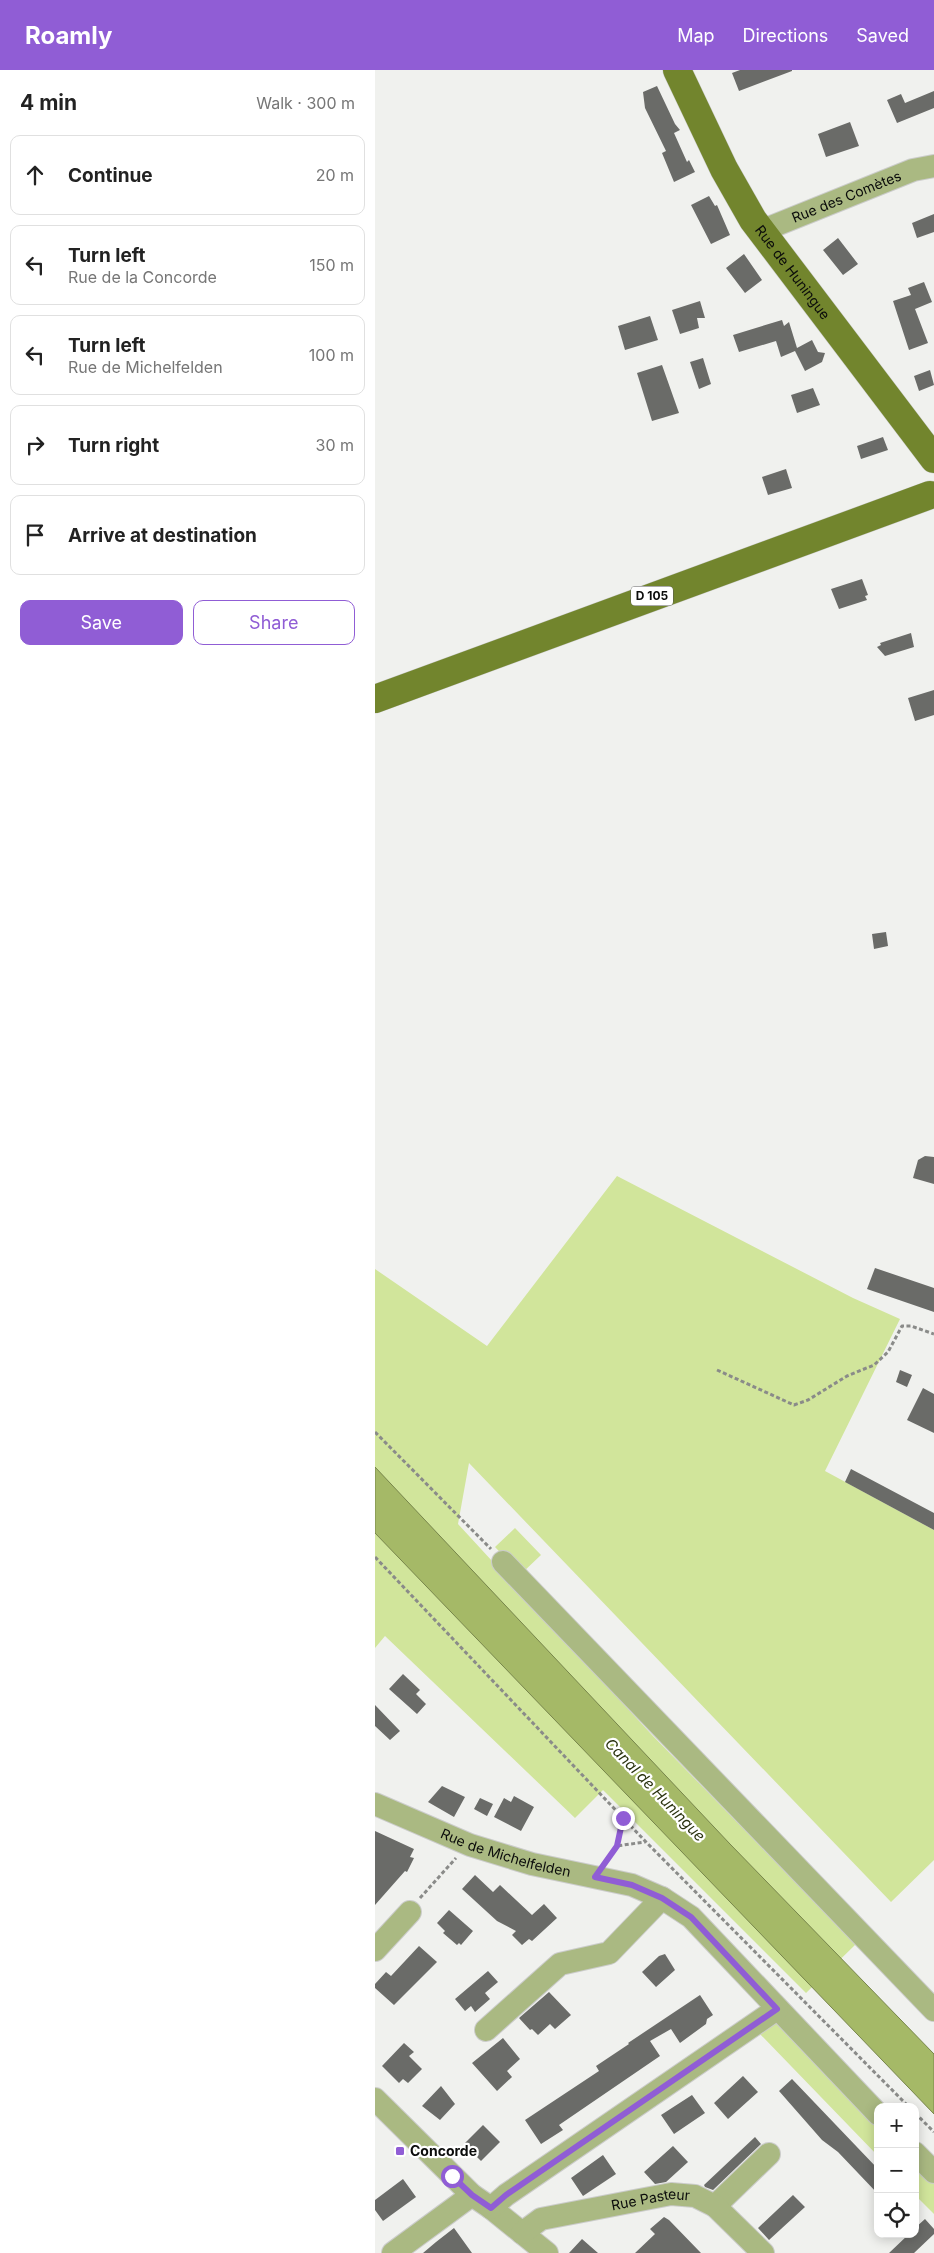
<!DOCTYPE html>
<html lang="en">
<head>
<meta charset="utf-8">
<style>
	body { margin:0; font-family:Inter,sans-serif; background:#f2f2f2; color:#222 }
	.controls { position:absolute; right:15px; bottom:15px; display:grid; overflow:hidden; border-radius:10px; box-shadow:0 2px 12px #0003 }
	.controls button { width:45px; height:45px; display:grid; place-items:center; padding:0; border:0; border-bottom:1px solid #e0e0e0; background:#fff; color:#222; font:25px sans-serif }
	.stop { position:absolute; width:15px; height:15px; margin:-11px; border:4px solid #905dd5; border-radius:50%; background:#fff }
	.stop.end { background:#905dd5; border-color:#fff; box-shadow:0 1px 5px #0008 }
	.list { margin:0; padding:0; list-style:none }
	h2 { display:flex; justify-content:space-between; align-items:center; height:65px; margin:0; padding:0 20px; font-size:21px }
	h2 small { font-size:16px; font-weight:400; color:#767676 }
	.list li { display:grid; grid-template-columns:32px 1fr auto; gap:15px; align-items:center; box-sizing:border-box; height:80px; margin:0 10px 10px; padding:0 10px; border:1px solid #e0e0e0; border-radius:10px }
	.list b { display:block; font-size:19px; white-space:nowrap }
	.list p { margin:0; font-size:16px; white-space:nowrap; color:#767676 }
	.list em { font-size:16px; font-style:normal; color:#767676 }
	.actions { display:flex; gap:10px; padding:15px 20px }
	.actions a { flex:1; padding:11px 0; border:1px solid #905dd5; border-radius:10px; text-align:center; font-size:18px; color:#905dd5 }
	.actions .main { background:#905dd5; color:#fff }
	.icon { flex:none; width:28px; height:28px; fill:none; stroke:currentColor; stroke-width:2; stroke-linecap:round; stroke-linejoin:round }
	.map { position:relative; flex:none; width:559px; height:2183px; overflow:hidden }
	header { display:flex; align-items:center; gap:30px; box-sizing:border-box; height:70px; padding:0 25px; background:#905dd5; color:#fff }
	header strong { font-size:24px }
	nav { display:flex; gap:28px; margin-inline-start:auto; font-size:18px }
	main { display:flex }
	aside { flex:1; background:#fff }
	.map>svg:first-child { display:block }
	.green { fill:#d1e59b }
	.water { fill:#a5b967; stroke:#77854b }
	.building { fill:#6a6b68 }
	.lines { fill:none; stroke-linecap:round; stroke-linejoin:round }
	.minor-casing { stroke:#cbccca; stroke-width:24 }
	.major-casing { stroke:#cbccca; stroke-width:29 }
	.path { stroke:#8a8b89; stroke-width:3; stroke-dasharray:4 2.5; stroke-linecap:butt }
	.minor { stroke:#aab982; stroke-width:22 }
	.major { stroke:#72852d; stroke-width:28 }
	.route { stroke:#905dd5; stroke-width:6 }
	.poi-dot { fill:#905dd5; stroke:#fff; stroke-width:2 }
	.labels { text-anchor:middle; stroke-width:4.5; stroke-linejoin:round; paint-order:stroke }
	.shield { fill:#fff; stroke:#545554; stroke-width:1 }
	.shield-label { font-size:12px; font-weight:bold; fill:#0b0c0b }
	.street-label { font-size:14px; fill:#0b0c0b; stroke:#fff }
	.poi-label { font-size:14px; font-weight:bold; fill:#0b0c0b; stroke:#fff; text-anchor:start }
	.water-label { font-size:15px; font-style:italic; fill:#2b3310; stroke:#fff }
</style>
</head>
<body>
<header>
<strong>Roamly</strong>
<nav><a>Map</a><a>Directions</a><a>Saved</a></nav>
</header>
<main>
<aside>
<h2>4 min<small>Walk · 300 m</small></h2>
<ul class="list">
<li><svg class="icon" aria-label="ahead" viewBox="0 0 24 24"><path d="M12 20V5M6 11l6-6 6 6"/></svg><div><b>Continue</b></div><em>20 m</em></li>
<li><svg class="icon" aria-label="left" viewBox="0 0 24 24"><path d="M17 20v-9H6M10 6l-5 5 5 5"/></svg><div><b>Turn left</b><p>Rue de la Concorde</p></div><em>150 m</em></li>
<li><svg class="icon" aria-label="left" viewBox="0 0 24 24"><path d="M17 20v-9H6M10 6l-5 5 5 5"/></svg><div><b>Turn left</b><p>Rue de Michelfelden</p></div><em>100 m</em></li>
<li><svg class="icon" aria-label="right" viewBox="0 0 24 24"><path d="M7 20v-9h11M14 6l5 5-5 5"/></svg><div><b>Turn right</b></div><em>30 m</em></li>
<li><svg class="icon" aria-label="arrive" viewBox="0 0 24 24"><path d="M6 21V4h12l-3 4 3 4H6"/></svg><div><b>Arrive at destination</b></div></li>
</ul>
<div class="actions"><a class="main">Save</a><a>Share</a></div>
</aside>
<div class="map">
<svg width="559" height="2183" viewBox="0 0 559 2183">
	<rect width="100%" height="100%" fill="#f0f1ee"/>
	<!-- green -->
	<path class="green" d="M242 1106 478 1228 525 1249 450 1401 559 1460V1790L516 1832 94 1393 83 1454 277 1665 481 1874 431 1923 228 1720 200 1748 10 1566 0 1578V1199L112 1276Z
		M140 1458 166 1485 146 1504 120 1477Z
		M403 1946 503 2051V2086L384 1963Z
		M540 2090 559 2110V2144L540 2125Z"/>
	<!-- water -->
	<path class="water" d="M0 1397 355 1774 559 1984V2044L0 1463Z"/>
	<!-- building -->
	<path class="building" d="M365 0H417V1L364 21 357 3Z
		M282 16 300 54 305 60 299 63 312 92 314 90 320 102 299 112 287 83 291 81 270 38 268 22Z
		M559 21V38L522 53 512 30 526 24 530 33Z
		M475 52 484 76 451 87 443 64Z
		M334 126 340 136 342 135 355 165 336 174 316 135Z
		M559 144V162L542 168 537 153Z
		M463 168 483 194 468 205 448 180Z
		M369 184 387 210 370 223 351 198Z
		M549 212 557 232 540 239 553 273 534 280 518 231 536 225 533 218Z
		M325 231 330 248H322L324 258 305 264 297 240Z
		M275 246 283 270 250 280 243 256Z
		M407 250 409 256 414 252 422 278 437 270 443 282 450 283 447 292 430 301 420 281 406 287 401 271 364 282 358 265Z
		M328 288 336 314 324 319 315 292Z
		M287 295 304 343 277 351 262 303Z
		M555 300 559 315 544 321 539 306Z
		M438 318 445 335 422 343 416 325Z
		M508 367 513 380 486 389 482 376Z
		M411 399 417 418 393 425 387 407Z
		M487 509 493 525 490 526 492 530 464 539 456 519Z
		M536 563 539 577 510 586 502 577 506 575 505 573Z
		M559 620V645L540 651 533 628Z
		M511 862 513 876 499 879 497 864Z
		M550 1086 559 1087V1114L538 1108 543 1090Z
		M500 1198 559 1218V1242L492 1219Z
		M525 1300 537 1305 532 1317 521 1312Z
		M548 1318 559 1324V1363L532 1350Z
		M476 1399 559 1443V1460L470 1412Z
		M28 1604 45 1620 41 1624 51 1634 42 1644 14 1619Z
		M0 1635 25 1661 15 1670 0 1656Z
		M67 1716 90 1727 79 1747 53 1732Z
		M139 1726 159 1737 146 1761 119 1747 129 1728 136 1732Z
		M105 1728 118 1734 112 1746 99 1739Z
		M0 1761 39 1779 35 1787 39 1788 32 1802 30 1801 0 1835Z
		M100 1805 118 1822 125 1815 157 1845 169 1834 182 1848 157 1871 154 1869 147 1875 137 1865 141 1861 122 1851 87 1819Z
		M74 1840 98 1861 86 1875 84 1873 82 1875 68 1863 70 1861 62 1853Z
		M44 1876 62 1892 19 1935 0 1918V1914L11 1902 16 1906Z
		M290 1884 300 1900 281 1917 267 1902 284 1886Z
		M113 1901 123 1912 110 1923 115 1929 100 1942 96 1936 90 1941 80 1929Z
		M174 1922 196 1945 180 1959 175 1954 163 1965 157 1959 155 1960 144 1948Z
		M325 1925 338 1945 332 1949 331 1954 305 1973 296 1959 275 1971 285 1986 184 2055 188 2060 166 2074 150 2050 224 2001 221 1996 254 1974 253 1973Z
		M128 1968 145 1989 132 2001 137 2007 122 2021 97 1993Z
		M29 1973 39 1982 34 1986 47 1999 33 2013 28 2009 24 2013 7 1996Z
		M368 2006 383 2022 353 2049 339 2033Z
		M417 2009 503 2099V2124L463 2082 447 2070 404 2021Z
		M66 2016 80 2034 65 2050 47 2036Z
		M317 2025 330 2043 299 2064 286 2045Z
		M108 2055 125 2072 106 2091 89 2074Z
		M380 2067 386 2074 338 2120 330 2117 329 2115Z
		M298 2076 313 2092 291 2112 280 2114 269 2102Z
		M228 2085 241 2104 208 2126 196 2108Z
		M28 2109 41 2127 8 2151 0 2140V2130Z
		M418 2125 430 2137 394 2170 383 2158Z
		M289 2147 294 2150 326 2183H260L280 2164 275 2159Z
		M550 2149 559 2159V2164L539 2183H514L534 2164H540V2158Z
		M79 2158 97 2183H48L61 2172Z
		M207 2169 223 2183H194Z"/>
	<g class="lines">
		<defs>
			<g id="minor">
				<path id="s1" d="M386 161 538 100 559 96"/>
				<path d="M128 1492 559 1940"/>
				<path id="s2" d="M0 1734 95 1775 157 1794 257 1815 287 1828 316 1847 503 2044"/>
				<path d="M0 1880 35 1842"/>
				<path d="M111 1960 185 1894 234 1883 287 1828"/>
				<path d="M0 2029 97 2125 116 2138 172 2183"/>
				<path d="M540 2083 559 2102"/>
				<path d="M340 2136 394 2084"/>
				<path d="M116 2138 131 2125 402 1939"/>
				<path id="s3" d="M147 2163 166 2149 296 2124 320 2126 340 2136 388 2183"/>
				<path d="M18 2183 97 2125"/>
			</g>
			<g id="major">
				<path id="s4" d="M302 0 349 99 378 150 559 389"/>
				<path d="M0 629 555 425"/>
			</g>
		</defs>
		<!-- minor casing -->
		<use href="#minor" class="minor-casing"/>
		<!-- major casing -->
		<use href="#major" class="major-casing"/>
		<!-- path -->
		<path class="path" d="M342 1300 419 1335 433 1330 472 1306 499 1295 513 1282 527 1256H536L559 1264
			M0 1362 116 1479
			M0 1487 271 1772 534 2037
			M241 1776 248 1748
			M231 1790 241 1776 270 1772
			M45 1828 81 1788
			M540 2043 559 2062"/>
		<!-- minor -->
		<use href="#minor" class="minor"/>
		<!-- major -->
		<use href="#major" class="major"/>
	</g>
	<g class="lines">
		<!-- route -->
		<path class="route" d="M77 2106 97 2125 116 2138 131 2125 402 1939 316 1847 287 1828 257 1815 220 1807 242 1776 248 1748"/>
	</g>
	<!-- markers -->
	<rect class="poi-dot" x="20" y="2076" width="10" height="10" rx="2.5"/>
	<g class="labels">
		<!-- shield labels -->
		<rect class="shield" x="256" y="516.5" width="42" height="19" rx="4"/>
		<g class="shield-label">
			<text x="277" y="530">D 105</text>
		</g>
		<!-- street labels -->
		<g class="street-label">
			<text dy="5" stroke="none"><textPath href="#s1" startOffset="92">Rue des Comètes</textPath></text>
			<text dy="5" stroke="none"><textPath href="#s4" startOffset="234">Rue de Huningue</textPath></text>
			<text dy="5" stroke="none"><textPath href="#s2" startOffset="140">Rue de Michelfelden</textPath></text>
			<text dy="5" stroke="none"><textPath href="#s3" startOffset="135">Rue Pasteur</textPath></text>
		</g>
		<!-- poi labels -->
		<g class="poi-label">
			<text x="35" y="2086">Concorde</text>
		</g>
		<!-- water labels -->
		<g class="water-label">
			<text transform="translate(280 1720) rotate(46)" y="5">Canal de Huningue</text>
		</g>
	</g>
</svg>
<div class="controls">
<button>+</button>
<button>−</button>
<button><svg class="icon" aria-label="locate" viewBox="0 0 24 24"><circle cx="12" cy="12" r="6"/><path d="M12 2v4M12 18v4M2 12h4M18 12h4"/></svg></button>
</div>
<div class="stop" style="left:77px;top:2106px"></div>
<div class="stop end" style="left:248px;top:1748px"></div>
</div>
</main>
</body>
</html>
